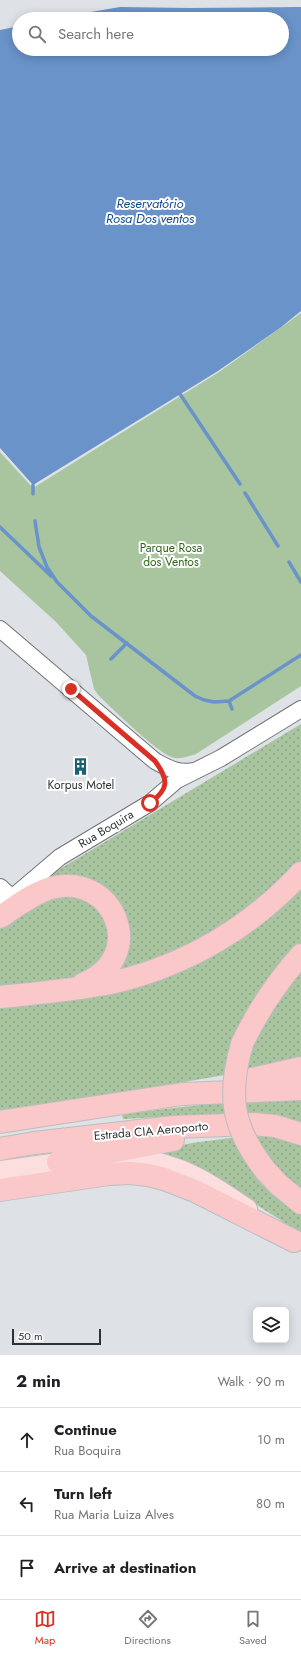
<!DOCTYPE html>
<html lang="en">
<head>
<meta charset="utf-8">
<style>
	body { margin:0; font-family:Jost,sans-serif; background:#f6f6f6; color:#202124 }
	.controls { position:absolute; right:12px; bottom:12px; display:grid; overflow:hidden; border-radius:6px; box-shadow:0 2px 10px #0003 }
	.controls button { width:36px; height:36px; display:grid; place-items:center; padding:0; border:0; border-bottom:1px solid #e0e0e0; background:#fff; color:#202124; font:20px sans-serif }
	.scale { position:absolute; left:12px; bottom:10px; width:89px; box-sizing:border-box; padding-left:4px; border:2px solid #2f3133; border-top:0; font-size:11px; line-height:14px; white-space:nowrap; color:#2f3133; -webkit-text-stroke:3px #fff; paint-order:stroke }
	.stop { position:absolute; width:12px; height:12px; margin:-9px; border:3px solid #d93025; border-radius:50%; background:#fff }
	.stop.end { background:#d93025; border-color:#fff; box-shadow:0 1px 4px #0008 }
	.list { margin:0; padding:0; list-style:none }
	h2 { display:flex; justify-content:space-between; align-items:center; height:52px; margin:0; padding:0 16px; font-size:17px }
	h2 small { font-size:13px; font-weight:400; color:#757577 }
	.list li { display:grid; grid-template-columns:26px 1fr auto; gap:12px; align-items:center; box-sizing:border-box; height:64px; padding:0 16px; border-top:1px solid #e0e0e0 }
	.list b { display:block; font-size:15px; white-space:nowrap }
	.list p { margin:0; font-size:13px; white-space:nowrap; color:#757577 }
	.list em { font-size:13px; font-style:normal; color:#757577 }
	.icon { flex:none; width:22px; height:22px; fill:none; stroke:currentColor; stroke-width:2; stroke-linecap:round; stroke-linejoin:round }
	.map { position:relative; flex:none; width:301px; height:1355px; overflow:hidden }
	.search { position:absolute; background:#fff; box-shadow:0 2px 10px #0003; left:12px; right:12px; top:12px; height:44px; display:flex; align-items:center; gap:10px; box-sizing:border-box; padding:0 14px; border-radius:22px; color:#757577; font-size:15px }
	.sheet { height:244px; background:#fff }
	nav { display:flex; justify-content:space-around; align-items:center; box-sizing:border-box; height:56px; border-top:1px solid #e0e0e0; background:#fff; font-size:11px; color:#757577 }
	nav a { display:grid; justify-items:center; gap:2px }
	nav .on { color:#d93025 }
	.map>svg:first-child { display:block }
	.grass { fill:url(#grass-dots) }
	.park { fill:#a9c5a0 }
	.water { fill:#6993c9 }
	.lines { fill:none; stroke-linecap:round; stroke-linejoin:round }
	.stream { stroke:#6993c9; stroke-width:3.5 }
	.minor-casing { stroke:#707377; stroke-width:18 }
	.major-casing { stroke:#bcbdbe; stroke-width:22 }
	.highway-casing { stroke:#bcbdbe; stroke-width:24 }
	.minor { stroke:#fff; stroke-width:16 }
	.major { stroke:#fcdedf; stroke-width:20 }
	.highway { stroke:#fac8c9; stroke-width:22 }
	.highway-bridge-casing { stroke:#bcbdbe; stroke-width:24; stroke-linecap:butt }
	.highway-bridge { stroke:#fac8c9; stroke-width:22 }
	.route { stroke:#d93025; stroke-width:5 }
	.labels { text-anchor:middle; stroke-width:4; stroke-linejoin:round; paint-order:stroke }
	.park-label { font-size:12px; fill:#2e6517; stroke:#fff }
	.poi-label { font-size:12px; fill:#2f3133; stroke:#fff }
	.street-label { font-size:12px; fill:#2f3133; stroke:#fff }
	.water-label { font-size:13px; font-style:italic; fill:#0e4a8c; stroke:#fff }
</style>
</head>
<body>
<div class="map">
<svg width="301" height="1355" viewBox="0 0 301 1355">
	<defs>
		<pattern id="grass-dots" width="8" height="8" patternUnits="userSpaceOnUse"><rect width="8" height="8" fill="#a9c5a0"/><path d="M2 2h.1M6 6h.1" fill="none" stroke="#8aa183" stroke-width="1.8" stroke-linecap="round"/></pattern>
	</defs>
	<rect width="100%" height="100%" fill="#dee2e7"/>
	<!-- grass -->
	<path class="grass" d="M301 724V864L273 891 211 937 113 975 119 913 40 881Z
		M301 882V945L225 1075 0 1113V1002L110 988Z
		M71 894 100 908 110 925 106 955 82 977 0 989V922L31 904Z
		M301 966V1062L245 1073 254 1035Z
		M301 1100V1124L245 1116 242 1101Z
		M225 1102 227 1116H178L123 1119 122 1114Z
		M252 1136 271 1137 301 1143V1194L293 1187Z
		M238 1137 301 1211V1233L192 1164 164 1155 146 1152 192 1143Z"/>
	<!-- park -->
	<path class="park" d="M301 313V686L196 754C189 756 182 759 175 758 160 756 113 709 99 696L94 689 86 655 56 622 0 571V452L33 488 219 372Z"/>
	<!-- water -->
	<path class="water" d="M120 7 189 8 301 7V311L280 328 218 371 33 485 0 448V30L19 26V49H282V19H50Z"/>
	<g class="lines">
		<!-- stream -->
		<path class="stream" d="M180 394 240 484
			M33 485V494
			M245 493 278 546
			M35 521 39 547 47 567 57 582 91 616 195 696 204 700 214 702 229 701 301 655
			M0 527 51 576
			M289 562 301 582
			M111 659 127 643
			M229 701 232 709"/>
		<defs>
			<path id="minor" d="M0 629 155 761C168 768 178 774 193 771
				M0 887 11 897
				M0 908 60 857 150 803 177 780 221 758 301 709"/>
			<path id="major" d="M105 1159C165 1155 199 1176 247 1209
				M0 1171 73 1161"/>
			<path id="highway" d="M0 917C16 907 33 893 51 888 114 871 150 957 83 984
				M0 997C38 993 77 990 115 982 187 965 251 927 301 873
				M242 1044C258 1010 276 983 301 955
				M243 1081 301 1068
				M0 1122 182 1094 301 1089
				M0 1149 34 1143 174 1127 253 1124 275 1126 301 1134
				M58 1162 173 1140
				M265 1170 278 1184 301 1203
				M0 1190 109 1174 130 1173 148 1175 164 1179 195 1191 294 1241"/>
		</defs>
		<!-- minor casing -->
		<use href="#minor" class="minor-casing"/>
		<!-- major casing -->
		<use href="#major" class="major-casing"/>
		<!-- highway casing -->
		<use href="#highway" class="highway-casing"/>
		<!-- minor -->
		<use href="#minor" class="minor"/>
		<!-- major -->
		<use href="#major" class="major"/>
		<!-- highway -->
		<use href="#highway" class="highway"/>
		<defs>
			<path id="highway-bridge" d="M242 1044C227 1096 232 1127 265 1170"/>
		</defs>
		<!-- highway-bridge casing -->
		<use href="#highway-bridge" class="highway-bridge-casing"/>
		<!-- highway-bridge -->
		<use href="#highway-bridge" class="highway-bridge"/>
	</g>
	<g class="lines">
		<!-- route -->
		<path class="route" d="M71 689 155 761C169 780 169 789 150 803"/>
	</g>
	<!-- icons -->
	<defs>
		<symbol id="building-bare" viewBox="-9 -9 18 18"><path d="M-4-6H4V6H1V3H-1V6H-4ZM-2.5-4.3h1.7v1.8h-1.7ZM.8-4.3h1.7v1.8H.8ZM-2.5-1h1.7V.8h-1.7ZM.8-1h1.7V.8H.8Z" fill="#196171" stroke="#fff" stroke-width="2.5" paint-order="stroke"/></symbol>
	</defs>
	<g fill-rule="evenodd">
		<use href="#building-bare" x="68" y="754" width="25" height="25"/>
	</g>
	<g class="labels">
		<!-- park labels -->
		<g class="park-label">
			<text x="171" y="552">Parque Rosa<tspan x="171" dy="14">dos Ventos</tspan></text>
		</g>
		<!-- poi labels -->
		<g class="poi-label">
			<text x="81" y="789">Korpus Motel</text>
		</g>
		<!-- street labels -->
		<g class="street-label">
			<text transform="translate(106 829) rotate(-31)" y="4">Rua Boquira</text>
			<text transform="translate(151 1131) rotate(-5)" y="4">Estrada CIA Aeroporto</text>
		</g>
		<!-- water labels -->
		<g class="water-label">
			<text x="150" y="208">Reservatório<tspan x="150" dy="15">Rosa Dos ventos</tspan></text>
		</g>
	</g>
</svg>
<div class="controls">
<button><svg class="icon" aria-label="layers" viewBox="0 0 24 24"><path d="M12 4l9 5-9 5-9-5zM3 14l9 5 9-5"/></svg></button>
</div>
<div class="scale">50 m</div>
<div class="stop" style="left:150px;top:803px"></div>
<div class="stop end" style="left:71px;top:689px"></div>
<div class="search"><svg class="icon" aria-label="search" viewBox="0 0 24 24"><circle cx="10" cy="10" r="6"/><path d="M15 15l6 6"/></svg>Search here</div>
</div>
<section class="sheet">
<h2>2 min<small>Walk · 90 m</small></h2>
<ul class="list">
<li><svg class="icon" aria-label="ahead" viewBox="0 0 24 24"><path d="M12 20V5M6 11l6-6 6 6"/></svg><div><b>Continue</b><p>Rua Boquira</p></div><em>10 m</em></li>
<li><svg class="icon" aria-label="left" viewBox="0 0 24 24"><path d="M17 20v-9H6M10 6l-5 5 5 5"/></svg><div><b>Turn left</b><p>Rua Maria Luiza Alves</p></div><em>80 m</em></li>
<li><svg class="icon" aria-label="arrive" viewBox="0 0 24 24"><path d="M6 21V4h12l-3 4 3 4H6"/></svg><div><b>Arrive at destination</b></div></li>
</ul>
</section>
<nav>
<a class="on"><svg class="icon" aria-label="map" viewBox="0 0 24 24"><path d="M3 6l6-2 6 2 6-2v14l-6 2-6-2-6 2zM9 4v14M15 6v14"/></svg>Map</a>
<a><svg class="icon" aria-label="directions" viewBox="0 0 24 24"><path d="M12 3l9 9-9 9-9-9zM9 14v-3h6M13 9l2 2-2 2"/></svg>Directions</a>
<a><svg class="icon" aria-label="saved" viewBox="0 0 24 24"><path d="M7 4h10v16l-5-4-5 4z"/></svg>Saved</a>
</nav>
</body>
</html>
